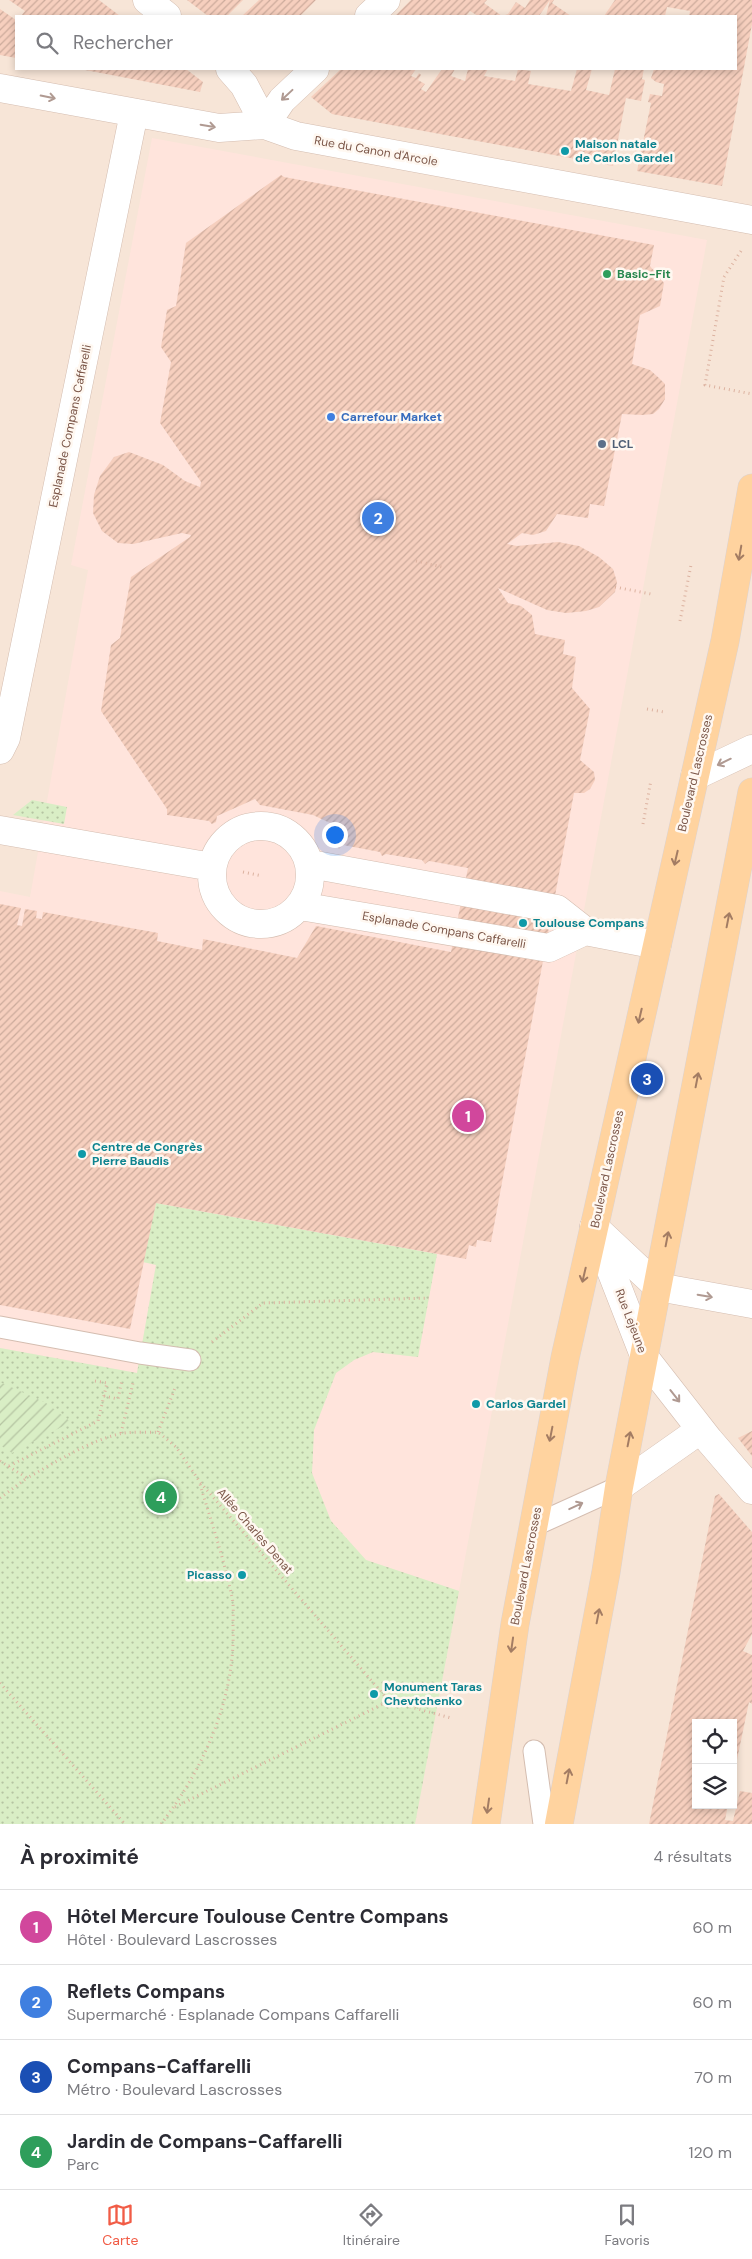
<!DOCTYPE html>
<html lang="fr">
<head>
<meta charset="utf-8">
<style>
	body { margin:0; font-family:"DM Sans",sans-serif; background:#f7f7f7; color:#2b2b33 }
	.controls { position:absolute; right:15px; bottom:15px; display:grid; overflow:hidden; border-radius:0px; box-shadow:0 2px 8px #0003 }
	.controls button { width:45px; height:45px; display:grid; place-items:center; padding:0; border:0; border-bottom:1px solid #e1e1e2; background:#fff; color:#2b2b33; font:25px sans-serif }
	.you { position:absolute; left:334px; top:834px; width:18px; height:18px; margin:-12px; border:4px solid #fff; border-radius:50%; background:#1a73e8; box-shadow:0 0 0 8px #1a73e833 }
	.badge { display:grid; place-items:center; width:32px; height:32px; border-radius:50%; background:#f15c46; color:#fff; font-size:16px; font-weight:700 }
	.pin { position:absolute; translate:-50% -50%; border:2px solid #fff; box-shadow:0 1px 5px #0006 }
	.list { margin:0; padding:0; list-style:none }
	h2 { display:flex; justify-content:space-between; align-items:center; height:65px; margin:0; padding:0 20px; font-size:21px }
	h2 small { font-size:16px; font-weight:400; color:#7c7c81 }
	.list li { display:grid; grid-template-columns:32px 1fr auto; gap:15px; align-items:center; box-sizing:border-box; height:75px; padding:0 20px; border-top:1px solid #e1e1e2 }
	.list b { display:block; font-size:19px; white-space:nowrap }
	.list p { margin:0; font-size:16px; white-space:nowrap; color:#7c7c81 }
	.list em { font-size:16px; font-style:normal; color:#7c7c81 }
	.icon { flex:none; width:28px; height:28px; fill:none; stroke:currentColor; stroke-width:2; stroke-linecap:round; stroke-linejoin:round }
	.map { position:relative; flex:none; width:752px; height:1824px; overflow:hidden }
	.search { position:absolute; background:#fff; box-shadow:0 2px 8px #0003; left:15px; right:15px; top:15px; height:55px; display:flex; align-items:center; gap:12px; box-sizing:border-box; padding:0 18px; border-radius:0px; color:#7c7c81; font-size:19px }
	.sheet { height:365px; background:#fff }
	nav { display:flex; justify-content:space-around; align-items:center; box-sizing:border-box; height:70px; border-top:1px solid #e1e1e2; background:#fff; font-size:14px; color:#7c7c81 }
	nav a { display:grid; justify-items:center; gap:2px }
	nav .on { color:#f15c46 }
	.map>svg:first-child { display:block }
	.residential { fill:#f7e5d7; fill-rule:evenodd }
	.commercial { fill:#ffe4dc }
	.grass { fill:url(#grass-dots) }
	.garden { fill:url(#garden-furrows) }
	.building { fill:url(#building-hatch) }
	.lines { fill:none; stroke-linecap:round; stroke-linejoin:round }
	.service-casing { stroke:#d4bdb0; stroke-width:23 }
	.pedestrian-casing { stroke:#d4bdb0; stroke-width:29 }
	.minor-casing { stroke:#d4bdb0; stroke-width:29 }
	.tertiary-casing { stroke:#d4bdb0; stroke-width:29 }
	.primary-casing { stroke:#ddd3d0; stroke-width:29 }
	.path { stroke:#dcb2a0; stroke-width:3; stroke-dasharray:1 4; stroke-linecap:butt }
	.service { stroke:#fff; stroke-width:21 }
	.pedestrian { stroke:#fff; stroke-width:28 }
	.minor { stroke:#fff; stroke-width:28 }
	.tertiary { stroke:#fff; stroke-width:28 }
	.primary { stroke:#ffd39f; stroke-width:28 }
	.oneway { stroke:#b09a92 }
	.oneway2 { stroke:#a37c63 }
	.culture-dot { fill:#0f9aa8; stroke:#fff8f1; stroke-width:2 }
	.leisure-dot { fill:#2e9e5b; stroke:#fff8f1; stroke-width:2 }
	.shop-dot { fill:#3f7fe0; stroke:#fff8f1; stroke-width:2 }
	.service-dot { fill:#5c6f8a; stroke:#fff8f1; stroke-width:2 }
	.labels { text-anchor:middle; stroke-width:5; stroke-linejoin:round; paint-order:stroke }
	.culture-label { font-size:12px; font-weight:bold; fill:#0d838f; stroke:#fff8f1; text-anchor:start }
	.street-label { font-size:12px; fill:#7c5749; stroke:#fff8f1 }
	.leisure-label { font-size:12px; font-weight:bold; fill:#27864d; stroke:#fff8f1; text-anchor:start }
	.shop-label { font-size:12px; font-weight:bold; fill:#366cbe; stroke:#fff8f1; text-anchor:start }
	.service-label { font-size:12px; font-weight:bold; fill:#4e5e75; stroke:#fff8f1; text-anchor:start }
</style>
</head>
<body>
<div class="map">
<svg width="752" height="1824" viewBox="0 0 752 1824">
	<defs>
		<pattern id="grass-dots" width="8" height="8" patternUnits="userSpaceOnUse" patternTransform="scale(1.25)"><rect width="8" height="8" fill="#d9eec5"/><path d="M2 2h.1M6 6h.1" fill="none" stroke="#b5c4a2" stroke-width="1.8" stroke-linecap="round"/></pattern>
		<pattern id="garden-furrows" width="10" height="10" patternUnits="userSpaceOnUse" patternTransform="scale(1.25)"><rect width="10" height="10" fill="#d9eec5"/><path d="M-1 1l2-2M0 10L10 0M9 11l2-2" fill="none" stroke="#b5c4a2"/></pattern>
		<pattern id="building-hatch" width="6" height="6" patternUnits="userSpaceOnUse" patternTransform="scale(1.25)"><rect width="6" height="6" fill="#f6cfbe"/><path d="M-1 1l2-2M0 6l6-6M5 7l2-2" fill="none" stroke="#ccab9c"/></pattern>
	</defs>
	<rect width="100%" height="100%" fill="#fef4e9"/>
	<!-- residential -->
	<path class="residential" d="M0 0H752V1824H0ZM16 16H736V69H16ZM696 1723H733V1805H696Z"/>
	<!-- commercial -->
	<path class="commercial" d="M152 138 707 240 459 1591 366 1560 331 1521 312 1473 314 1430 336 1373 354 1360 373 1352 418 1357 437 1254 143 1262 156 1264 137 1373 0 1348V891L30 897 88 570 71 565Z"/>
	<!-- grass -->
	<path class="grass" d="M32 800 67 807 64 824 13 815Z
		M156 1203 437 1254 418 1357 373 1352 354 1360 336 1373 314 1430 312 1473 331 1521 366 1560 459 1591 415 1824H0V1348L137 1373 156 1265 143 1262Z"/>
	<!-- garden -->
	<path class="garden" d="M0 1382 46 1403 71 1422 12 1453 0 1445Z"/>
	<!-- building -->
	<path class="building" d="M9 0H99L120 16H21L25 11Z
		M187 0H243L227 16H208Z
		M259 0H316L300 16H242Z
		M411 0H487L484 3 502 16 508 14 516 2 525 8 530 0H554L552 3 571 16H546L550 0 539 16H478L470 11 466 16H395Z
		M615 0H752V24L722 186 637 171 651 103 648 102 650 94 662 96 664 84 656 82 651 78 654 69H736V16H689L690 11 667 7 665 16H604Z
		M0 9 16 20V58L0 55Z
		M80 69H186L203 82 200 92Z
		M341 69H416L411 76 416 78 419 73 421 75 418 80 425 84 421 89 426 92 442 69H455L451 76 465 81 468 69H488L484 76 515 81 518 69 531 71 528 84 571 91 577 69H592L586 90 609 95 615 69H644L642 79 645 80 641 101 626 98 613 166 332 114 311 97Z
		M281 175 284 177 654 245 650 266 664 283 660 306 640 315 632 364 650 370 659 378 665 384V399L659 409 653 414 642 415 622 414 604 506 590 504 588 518 557 514 546 531 533 535 522 533 507 544 517 546 558 542 579 546 599 557 613 569 617 582 615 592 599 607 586 611 566 613 547 610 498 588 508 603 521 606 532 615 535 634 565 640 563 654 576 657 572 688 590 709 580 760 594 772 595 780 590 789 584 793H574L491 1242 477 1240 476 1247 469 1245 466 1259 156 1203 130 1329 0 1305V904L21 908 17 925 22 926 25 909 37 911 36 918 42 919 43 912 158 933 157 941 202 950 203 939 297 958 316 926 451 952 468 868 429 861 425 864 422 860 386 854 382 856 380 852 343 845 339 849 335 844 330 823 313 815 260 805 255 799 217 816 216 822 212 824 209 821 167 815V809L101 711 111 645 120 638 131 577 190 537 191 535 182 533 133 544 118 543 102 531 93 513 94 495 100 476 114 457 129 452 163 465 185 481 200 487 201 482 160 423 171 362 161 347 167 310 176 306 186 243Z
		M752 1431V1456L738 1438Z
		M719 1494 752 1532V1634L743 1651 752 1655V1704L749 1702 734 1774 733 1723H696V1805H728L725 1820 733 1821 740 1791 752 1793V1824H649L715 1496Z"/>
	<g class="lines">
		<defs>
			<path id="service" d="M0 1327 140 1353 190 1360
				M533 1526 619 1487
				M534 1751 544 1824"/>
			<path id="pedestrian" d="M0 750 6 738 134 113
				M212 875a49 49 0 1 1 98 0a49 49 0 1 1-98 0Z
				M0 830 212 867
				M310 864 557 909 585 931 657 945
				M300 906 549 948 585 931"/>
			<path id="minor" d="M147 0 167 16
				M369 16 386 0
				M230 69 244 85 265 125
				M0 88 219 128 265 125 296 136 752 220
				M265 125 282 100 315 69
				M695 776 752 749
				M594 1227 645 1358 709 1440 752 1490
				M619 1487 700 1430"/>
			<path id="tertiary" d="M594 1227 658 1287 752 1304"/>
			<path id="primary" d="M486 1824 515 1624 565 1358 725 641 752 488
				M559 1824 606 1572 619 1487 752 792"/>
		</defs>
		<!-- service casing -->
		<use href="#service" class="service-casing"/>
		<!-- pedestrian casing -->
		<use href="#pedestrian" class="pedestrian-casing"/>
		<!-- minor casing -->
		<use href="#minor" class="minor-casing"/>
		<!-- tertiary casing -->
		<use href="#tertiary" class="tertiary-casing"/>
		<!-- primary casing -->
		<use href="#primary" class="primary-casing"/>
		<!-- path -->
		<path class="path" d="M741 251 724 277 705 385 752 394
			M416 561 442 567
			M615 587 651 594
			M680 621 691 565
			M647 709 664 712
			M643 824 651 780
			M243 872 262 876
			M212 1342 263 1303 429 1298
			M104 1396 118 1399 122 1380
			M158 1432 175 1388
			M121 1433 133 1383
			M0 1461 27 1478C56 1462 87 1442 119 1434 131 1431 146 1433 158 1432L176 1447 200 1482 389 1701 451 1718
			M9 1466 98 1421 107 1383 95 1381
			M0 1498 27 1478
			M0 1683 125 1824
			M175 1807 389 1701
			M161 1824C205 1767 236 1696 233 1624 233 1615 234 1606 232 1597 224 1559 211 1521 200 1484"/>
		<!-- service -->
		<use href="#service" class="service"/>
		<!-- pedestrian -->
		<use href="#pedestrian" class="pedestrian"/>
		<!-- minor -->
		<use href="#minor" class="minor"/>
		<!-- tertiary -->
		<use href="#tertiary" class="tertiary"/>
		<!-- primary -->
		<use href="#primary" class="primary"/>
	</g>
	<!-- one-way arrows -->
	<defs><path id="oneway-shaft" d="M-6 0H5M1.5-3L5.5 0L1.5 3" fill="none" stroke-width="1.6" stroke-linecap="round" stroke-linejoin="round" transform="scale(1.25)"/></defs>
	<g class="oneway">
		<use href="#oneway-shaft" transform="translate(287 95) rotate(137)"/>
		<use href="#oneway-shaft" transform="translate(48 97) rotate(11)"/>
		<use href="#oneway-shaft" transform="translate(208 126) rotate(10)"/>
		<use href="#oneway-shaft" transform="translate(724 762) rotate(154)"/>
		<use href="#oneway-shaft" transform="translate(705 1296) rotate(10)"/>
		<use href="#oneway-shaft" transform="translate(675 1396) rotate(52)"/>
		<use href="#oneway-shaft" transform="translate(576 1506) rotate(-25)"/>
	</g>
	<g class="oneway2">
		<use href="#oneway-shaft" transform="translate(740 553) rotate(100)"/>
		<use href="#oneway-shaft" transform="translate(676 858) rotate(103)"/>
		<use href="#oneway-shaft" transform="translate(728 920) rotate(-79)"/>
		<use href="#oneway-shaft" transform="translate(640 1016) rotate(103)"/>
		<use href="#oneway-shaft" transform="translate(697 1080) rotate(-79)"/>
		<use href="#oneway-shaft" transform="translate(667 1239) rotate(-79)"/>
		<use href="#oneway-shaft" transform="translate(584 1275) rotate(103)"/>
		<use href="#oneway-shaft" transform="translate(551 1434) rotate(101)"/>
		<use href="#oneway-shaft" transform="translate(629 1439) rotate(-79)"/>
		<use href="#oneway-shaft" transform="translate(598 1616) rotate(-79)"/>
		<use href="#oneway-shaft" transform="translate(512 1645) rotate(98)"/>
		<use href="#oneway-shaft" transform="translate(568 1776) rotate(-79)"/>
		<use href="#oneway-shaft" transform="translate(488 1806) rotate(98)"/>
	</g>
	<!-- markers -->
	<g class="culture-dot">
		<circle cx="565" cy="151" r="5"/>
		<circle cx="523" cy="923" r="5"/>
		<circle cx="82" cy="1154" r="5"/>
		<circle cx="476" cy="1404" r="5"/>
		<circle cx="242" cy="1575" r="5"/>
		<circle cx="374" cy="1694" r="5"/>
	</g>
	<circle class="leisure-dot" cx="607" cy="274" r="5"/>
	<circle class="shop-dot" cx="331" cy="417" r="5"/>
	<circle class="service-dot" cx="602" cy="444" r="5"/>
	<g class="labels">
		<!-- culture labels -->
		<g class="culture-label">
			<text x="575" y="148">Maison natale<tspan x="575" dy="14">de Carlos Gardel</tspan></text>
			<text x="533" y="927">Toulouse Compans</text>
			<text x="92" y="1151">Centre de Congrès<tspan x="92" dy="14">Pierre Baudis</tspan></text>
			<text x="486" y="1408">Carlos Gardel</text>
			<text x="232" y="1579" text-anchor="end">Picasso</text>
			<text x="384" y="1691">Monument Taras<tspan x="384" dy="14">Chevtchenko</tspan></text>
		</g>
		<!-- street labels -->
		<g class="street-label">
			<text transform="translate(376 151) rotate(10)" y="4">Rue du Canon d'Arcole</text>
			<text transform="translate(70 426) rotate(-78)" y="4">Esplanade Compans Caffarelli</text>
			<text transform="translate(695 773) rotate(-77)" y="4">Boulevard Lascrosses</text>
			<text transform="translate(444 930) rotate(10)" y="4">Esplanade Compans Caffarelli</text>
			<text transform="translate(607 1169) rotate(-78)" y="4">Boulevard Lascrosses</text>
			<text transform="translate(631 1321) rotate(69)" y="4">Rue Lejeune</text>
			<text transform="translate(255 1531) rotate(49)" y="4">Allée Charles Denat</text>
			<text transform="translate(526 1566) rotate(-79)" y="4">Boulevard Lascrosses</text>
		</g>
		<!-- leisure labels -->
		<g class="leisure-label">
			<text x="617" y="278">Basic-Fit</text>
		</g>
		<!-- shop labels -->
		<g class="shop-label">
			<text x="341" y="421">Carrefour Market</text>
		</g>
		<!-- service labels -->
		<g class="service-label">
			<text x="612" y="448">LCL</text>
		</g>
	</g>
</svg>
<div class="controls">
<button><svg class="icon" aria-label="locate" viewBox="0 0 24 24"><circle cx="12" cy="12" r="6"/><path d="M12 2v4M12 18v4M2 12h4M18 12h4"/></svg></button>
<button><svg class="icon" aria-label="layers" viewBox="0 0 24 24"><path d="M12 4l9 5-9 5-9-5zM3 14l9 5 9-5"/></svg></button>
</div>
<div class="you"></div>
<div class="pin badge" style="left:468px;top:1116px;background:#d1479c">1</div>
<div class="pin badge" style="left:378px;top:518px;background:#3f7fe0">2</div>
<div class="pin badge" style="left:647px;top:1079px;background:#1a4fb4">3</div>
<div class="pin badge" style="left:161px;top:1497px;background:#2e9e5b">4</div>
<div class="search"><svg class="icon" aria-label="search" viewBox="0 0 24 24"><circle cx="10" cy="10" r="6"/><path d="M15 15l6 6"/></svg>Rechercher</div>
</div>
<section class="sheet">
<h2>À proximité<small>4 résultats</small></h2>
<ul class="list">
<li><span class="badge" style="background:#d1479c">1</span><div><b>Hôtel Mercure Toulouse Centre Compans</b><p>Hôtel · Boulevard Lascrosses</p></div><em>60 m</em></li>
<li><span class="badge" style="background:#3f7fe0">2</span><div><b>Reflets Compans</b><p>Supermarché · Esplanade Compans Caffarelli</p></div><em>60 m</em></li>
<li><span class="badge" style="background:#1a4fb4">3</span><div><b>Compans-Caffarelli</b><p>Métro · Boulevard Lascrosses</p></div><em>70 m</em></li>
<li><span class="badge" style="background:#2e9e5b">4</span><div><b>Jardin de Compans-Caffarelli</b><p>Parc</p></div><em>120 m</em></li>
</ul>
</section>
<nav>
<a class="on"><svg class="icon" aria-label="map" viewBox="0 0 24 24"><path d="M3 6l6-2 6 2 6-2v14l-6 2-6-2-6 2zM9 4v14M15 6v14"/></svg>Carte</a>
<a><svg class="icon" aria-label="directions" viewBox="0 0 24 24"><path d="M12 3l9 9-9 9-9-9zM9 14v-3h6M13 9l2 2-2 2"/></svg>Itinéraire</a>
<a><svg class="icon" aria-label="saved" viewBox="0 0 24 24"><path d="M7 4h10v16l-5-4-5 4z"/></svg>Favoris</a>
</nav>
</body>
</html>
